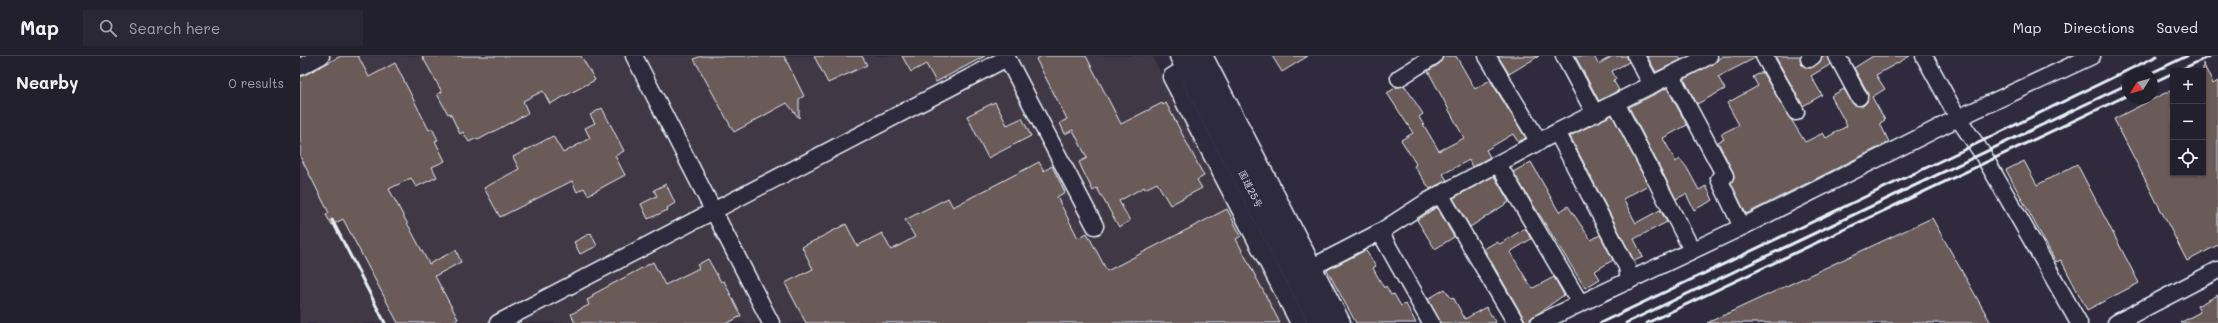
<!DOCTYPE html>
<html lang="en">
<head>
<meta charset="utf-8">
<style>
	body { margin:0; font-family:Mali,"Klee One",sans-serif; background:#2b2836; color:#f1f3f6 }
	.controls { position:absolute; right:12px; top:12px; display:grid; overflow:hidden; border-radius:0px; box-shadow:0 1px 3px #0004 }
	.controls button { width:36px; height:36px; display:grid; place-items:center; padding:0; border:0; border-bottom:1px solid #403e4a; background:#23202e; color:#f1f3f6; font:20px sans-serif }
	.compass { position:absolute; left:1822px; top:12px; width:36px; height:36px; border-radius:50%; background:#23202e; box-shadow:0 1px 3px #0004; rotate:233deg }
	.list { margin:0; padding:0; list-style:none }
	h2 { display:flex; justify-content:space-between; align-items:center; height:52px; margin:0; padding:0 16px; font-size:17px }
	h2 small { font-size:13px; font-weight:400; color:#a3a3aa }
	.icon { flex:none; width:22px; height:22px; fill:none; stroke:currentColor; stroke-width:2; stroke-linecap:round; stroke-linejoin:round }
	.map { position:relative; flex:none; width:1918px; height:267px; overflow:hidden }
	header { display:flex; align-items:center; gap:24px; box-sizing:border-box; height:56px; padding:0 20px; background:#23202e; border-bottom:1px solid #403e4a }
	header strong { font-size:19px }
	nav { display:flex; gap:22px; margin-inline-start:auto; font-size:14px }
	.search { width:280px; height:36px; background:#2b2836; display:flex; align-items:center; gap:10px; box-sizing:border-box; padding:0 14px; border-radius:0px; color:#a3a3aa; font-size:15px }
	main { display:flex }
	aside { flex:1; background:#23202e }
	.map>svg:first-child { display:block }
	.built { fill:#413845 }
	.building { fill:#6a5a58; stroke:#e8f1f8 }
	.lines { fill:none; stroke-linecap:round; stroke-linejoin:round }
	.minor-casing { stroke:#e8f1f8; stroke-width:19 }
	.highway-casing { stroke:#e8f1f8; stroke-width:25 }
	.minor { stroke:#2f2a3d; stroke-width:16 }
	.highway { stroke:#2f2a3d; stroke-width:22 }
	.rail { stroke:#e8f1f8; stroke-width:3 }
	.labels { text-anchor:middle; stroke-width:3.5; stroke-linejoin:round; paint-order:stroke }
	.street-label { font-size:10px; fill:#e8f1f8; stroke:#2f2a3d }
</style>
</head>
<body>
<header>
<strong>Map</strong>
<div class="search"><svg class="icon" aria-label="search" viewBox="0 0 24 24"><circle cx="10" cy="10" r="6"/><path d="M15 15l6 6"/></svg>Search here</div>
<nav><a>Map</a><a>Directions</a><a>Saved</a></nav>
</header>
<main>
<aside>
<h2>Nearby<small>0 results</small></h2>
<ul class="list">
</ul>
</aside>
<div class="map">
<svg width="1918" height="267" viewBox="0 0 1918 267">
	<rect width="100%" height="100%" fill="#2f2a3d"/>
	<filter id="ink" filterUnits="userSpaceOnUse"><feTurbulence type="fractalNoise" baseFrequency=".025" numOctaves="2"/><feDisplacementMap in="SourceGraphic" scale="8" xChannelSelector="R" yChannelSelector="G"/><feConvolveMatrix kernelMatrix="1 2 1 2 8 2 1 2 1" color-interpolation-filters="sRGB"/></filter>
	<g filter="url(#ink)">
		<!-- built -->
		<path class="built" d="M0 0H852L992 267H0Z"/>
		<!-- building -->
		<path class="building" d="M41 0H58L69 21 95 7 129 74 132 72 138 84 135 85 145 105 132 111 137 121 116 131 111 122 89 133 129 208 156 194 161 206 135 220 158 263 150 267H98L43 163 32 169 26 159 29 157 0 100V21Z
			M122 0H281L295 24 250 48 243 35 223 45 228 57 178 84 177 82 169 86 163 76 160 78 150 57 148 58 137 38 142 36Z
			M401 0H484L504 40 499 43V62L487 47 434 76 394 3Z
			M514 0H562L567 9 528 27Z
			M602 0H685L636 26 626 8 611 16Z
			M742 0H786L821 68 862 47 863 49 866 47 904 120 897 124 902 132 870 149 857 127 845 133 844 131 819 145 830 165 819 171 797 132 793 135 782 113 779 106 787 102 773 74 765 78 760 67 767 63 736 3Z
			M972 0H1008L982 16Z
			M1143 0H1156L1175 33 1190 24 1226 82 1218 86 1213 78 1186 94 1190 101 1172 111 1169 104 1143 118 1147 124 1130 133 1114 110 1116 108 1101 84 1113 77 1087 37 1097 31 1105 30 1123 58 1119 61 1139 95 1164 82 1128 15 1139 8Z
			M1198 0H1239L1209 18Z
			M1275 0H1294L1298 8 1313 0H1327L1329 6 1312 15 1316 23 1313 24 1319 34 1299 45Z
			M1347 0H1379L1381 4 1356 16Z
			M1422 0H1455V2L1418 21 1425 33 1397 48 1384 23 1413 8Z
			M1475 0H1500L1502 9 1510 12 1519 7 1522 0H1528L1531 8 1511 20 1522 39 1503 50Z
			M1573 0H1610L1576 19 1585 33 1572 41 1585 64 1580 67 1589 86 1446 158 1431 127 1434 121 1433 116 1418 86 1424 83 1421 78 1439 69 1427 47 1458 30 1453 21 1462 16 1505 86 1523 77 1526 82 1547 70 1531 40 1544 33 1554 49 1563 50 1567 46 1568 37 1554 12Z
			M1903 7 1913 28 1918 25V189L1887 205 1814 63 1873 33V117H1903Z
			M1367 32 1387 69 1363 82 1376 106 1380 103 1387 112 1399 134 1406 130 1413 144 1394 154 1386 138 1376 143 1329 51Z
			M695 46 707 69 722 62 731 80 688 102 667 60Z
			M302 52 324 95 315 100 325 119 288 139 284 132 277 136 272 125 200 161 184 132 219 113 213 101 253 80 263 97 290 82 285 72 295 67 290 59Z
			M1312 59 1348 129 1323 143 1336 167 1360 154 1367 166 1334 183 1343 201 1334 205 1270 80Z
			M1724 105 1737 129 1777 108 1839 227 1787 254 1761 204 1756 206 1706 114Z
			M739 106 744 115 752 110 765 136 757 141 778 182 787 177 807 215 927 153 941 180 936 183 980 267H506L485 227 513 213 502 191 546 168 557 190 582 177 591 194 615 181 605 164 648 142 653 151Z
			M1231 106 1259 156 1268 150 1291 184 1300 179 1313 204 1295 215 1300 223 1285 232 1213 116Z
			M1194 120 1209 146 1170 171 1153 142Z
			M366 128 375 147 367 152 368 154 348 163 341 148 357 140 354 134Z
			M1137 151 1154 181 1135 193 1117 164Z
			M1632 162 1691 267H1407Z
			M1225 172 1231 183 1210 196 1228 226 1233 232 1254 221 1264 239 1226 266 1184 193 1196 186 1200 188Z
			M291 177 297 190 280 198 274 186Z
			M1064 195H1066L1076 210 1073 212 1084 232 1086 230 1091 239 1094 238 1101 250 1106 248 1116 267H1056L1027 214Z
			M408 203 421 226 424 225 441 260 428 267H275L271 258 289 249 287 244 293 241 292 239 353 206 365 229 399 212 397 209Z
			M1145 233 1151 242 1153 241 1165 263 1186 251 1196 267H1141L1128 243Z
			M1918 239V267H1880L1900 256 1897 250Z"/>
		<g class="lines">
			<defs>
				<path id="minor" d="M334 0 471 267
					M706 0 795 170
					M1187 0 1239 86
					M1264 0 1295 58
					M1336 0 1352 29
					M1464 0 1496 56
					M1537 0 1559 41
					M1624 0 1658 62 1682 97 1779 267
					M1509 3 1513 0
					M0 11 21 0
					M887 11 871 21 999 267
					M1371 19 1425 120 1419 123 1442 171
					M1099 22 1134 0
					M1316 47 1392 194
					M1257 76 1327 211 1329 225
					M1198 108 1280 247
					M1140 138 1216 267
					M1080 176 1131 267
					M1022 206 1080 176 1128 145 1257 76 1409 0
					M198 267 707 2
					M1239 267 1442 171 1658 62 1792 0
					M1816 267 1918 214"/>
				<path id="highway" d="M881 0 1020 267
					M901 0 1039 267"/>
			</defs>
			<!-- minor casing -->
			<use href="#minor" class="minor-casing"/>
			<!-- highway casing -->
			<use href="#highway" class="highway-casing"/>
			<!-- minor -->
			<use href="#minor" class="minor"/>
			<!-- highway -->
			<use href="#highway" class="highway"/>
			<!-- rail -->
			<path class="rail" d="M1878 15 1910 0
				M1849 18 1887 0
				M1852 27 1873 17
				M32 164 85 267
				M1300 267 1676 88 1857 0
				M1326 267 1828 28
				M1347 267 1828 39"/>
		</g>
	</g>
	<g class="labels">
		<!-- street labels -->
		<g class="street-label">
			<text transform="translate(951 133) rotate(63)" y="4">国道25号</text>
		</g>
	</g>
</svg>
<div class="controls">
<button>+</button>
<button>−</button>
<button><svg class="icon" aria-label="locate" viewBox="0 0 24 24"><circle cx="12" cy="12" r="6"/><path d="M12 2v4M12 18v4M2 12h4M18 12h4"/></svg></button>
</div>
<svg class="compass" viewBox="-18 -18 36 36"><path d="M0-13l5 13h-10z" fill="#e53935"/><path d="M0 13l5-13h-10z" fill="#a3a3aa"/></svg>
</div>
</main>
</body>
</html>
